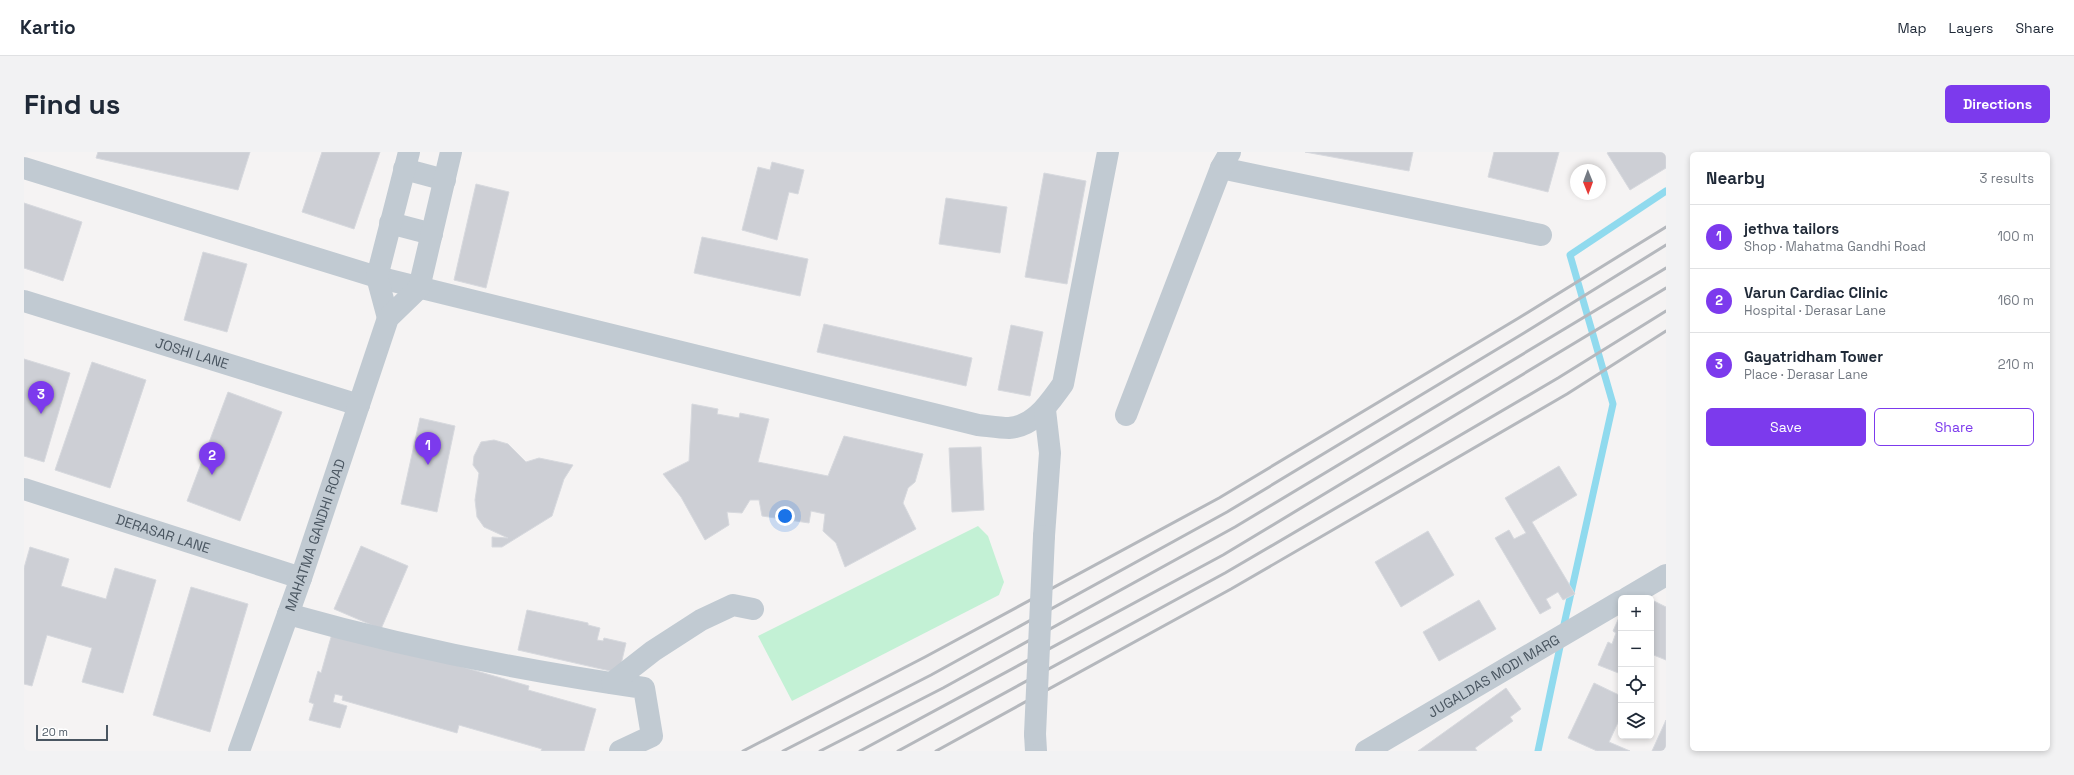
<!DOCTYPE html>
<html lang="en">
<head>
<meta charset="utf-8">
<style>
	body { margin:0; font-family:"Space Grotesk",sans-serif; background:#f2f2f3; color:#1f2937 }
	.controls { position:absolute; right:12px; bottom:12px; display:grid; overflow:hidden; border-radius:6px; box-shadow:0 2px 6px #0003 }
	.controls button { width:36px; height:36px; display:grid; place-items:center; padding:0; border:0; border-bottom:1px solid #e0e1e3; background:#fff; color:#1f2937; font:20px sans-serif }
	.compass { position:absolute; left:1546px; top:12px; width:36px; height:36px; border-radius:50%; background:#fff; box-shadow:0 2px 6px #0003; rotate:179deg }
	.scale { position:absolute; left:12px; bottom:10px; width:72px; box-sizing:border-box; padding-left:4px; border:2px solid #4a5661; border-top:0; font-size:11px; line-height:14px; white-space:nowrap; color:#4a5661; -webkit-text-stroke:3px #fff; paint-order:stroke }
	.you { position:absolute; left:761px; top:364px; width:14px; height:14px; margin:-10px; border:3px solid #fff; border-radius:50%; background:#1a73e8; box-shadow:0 0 0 6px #1a73e833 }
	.badge { display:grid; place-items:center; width:26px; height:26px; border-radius:50%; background:#7c3aed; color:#fff; font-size:13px; font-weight:700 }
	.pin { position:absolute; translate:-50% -33px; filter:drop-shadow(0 1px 2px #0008) }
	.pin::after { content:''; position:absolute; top:21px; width:14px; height:12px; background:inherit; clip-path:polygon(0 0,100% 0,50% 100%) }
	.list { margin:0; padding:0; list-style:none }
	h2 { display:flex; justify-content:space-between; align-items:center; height:52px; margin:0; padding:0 16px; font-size:17px }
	h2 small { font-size:13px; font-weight:400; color:#747a83 }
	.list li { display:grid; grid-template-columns:26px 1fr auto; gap:12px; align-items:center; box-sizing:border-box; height:64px; padding:0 16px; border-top:1px solid #e0e1e3 }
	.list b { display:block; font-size:15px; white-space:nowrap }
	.list p { margin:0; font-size:13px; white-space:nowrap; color:#747a83 }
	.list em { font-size:13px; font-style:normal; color:#747a83 }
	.actions { display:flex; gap:8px; padding:12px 16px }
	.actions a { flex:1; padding:9px 0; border:1px solid #7c3aed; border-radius:6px; text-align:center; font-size:14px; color:#7c3aed }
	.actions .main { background:#7c3aed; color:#fff }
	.icon { flex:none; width:22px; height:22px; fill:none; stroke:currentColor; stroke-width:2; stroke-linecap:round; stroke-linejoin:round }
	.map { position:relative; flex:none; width:1642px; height:599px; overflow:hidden; border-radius:6px }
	header { display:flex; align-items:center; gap:24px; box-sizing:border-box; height:56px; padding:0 20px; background:#fff; border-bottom:1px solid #e0e1e3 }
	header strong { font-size:19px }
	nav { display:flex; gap:22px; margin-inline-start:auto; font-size:14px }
	.intro { display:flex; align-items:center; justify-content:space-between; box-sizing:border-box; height:96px; padding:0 24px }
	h1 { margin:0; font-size:28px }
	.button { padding:10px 18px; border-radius:6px; background:#7c3aed; color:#fff; font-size:14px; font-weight:700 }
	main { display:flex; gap:24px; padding:0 24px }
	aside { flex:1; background:#fff; border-radius:6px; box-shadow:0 2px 6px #0003 }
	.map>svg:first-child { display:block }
	.green { fill:#c3f1d5 }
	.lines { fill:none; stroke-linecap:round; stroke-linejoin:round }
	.stream { stroke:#90daee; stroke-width:7 }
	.building { fill:#cdcfd5; stroke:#d7d9de }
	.minor { stroke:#c1cad2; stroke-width:22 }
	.tertiary { stroke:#c1cad2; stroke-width:22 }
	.rail { stroke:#b5b8bd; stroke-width:3 }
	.minor-bridge { stroke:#c1cad2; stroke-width:22 }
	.labels { text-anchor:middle; stroke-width:3.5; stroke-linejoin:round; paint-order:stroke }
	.street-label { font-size:14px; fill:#4a5661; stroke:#fff }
</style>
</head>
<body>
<header>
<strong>Kartio</strong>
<nav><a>Map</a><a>Layers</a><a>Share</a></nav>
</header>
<div class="intro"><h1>Find us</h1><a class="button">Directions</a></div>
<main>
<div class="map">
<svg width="1642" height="599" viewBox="0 0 1642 599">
	<rect width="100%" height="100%" fill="#f5f3f3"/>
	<!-- green -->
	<path class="green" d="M954 374 964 384 980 430 975 443 768 549 734 484Z"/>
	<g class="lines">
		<!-- stream -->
		<path class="stream" d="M1539 477 1589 252 1546 103 1642 39
			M1514 599 1537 490"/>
	</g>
	<!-- building -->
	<path class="building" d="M74 0H226L214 38 72 6Z
		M298 0H356L330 77 278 60Z
		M1281 0H1389L1385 19Z
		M1470 0H1535L1524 40 1464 25Z
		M1585 0H1642V16L1606 38 1583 1Z
		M748 10 780 18 774 42 765 40 753 88 718 78 734 15 746 18Z
		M1020 21 1062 29 1043 132 1001 125Z
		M452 32 485 40 462 136 430 128Z
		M922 46 983 55 976 101 915 92Z
		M0 51 58 70 39 129 0 116Z
		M678 85 784 107 776 144 670 121Z
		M179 100 223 112 203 180 160 168Z
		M800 172 948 206 942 234 793 200Z
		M987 173 1019 180 1006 244 974 238Z
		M0 207 46 221 20 310 0 304Z
		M68 210 122 228 86 336 31 318Z
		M204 240 258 260 216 369 163 349Z
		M668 252 694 257 693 262 715 266 716 261 745 267 734 310 804 324 820 284 899 302 891 330 884 336 879 351 892 377 821 415 812 391 799 379 801 362 787 359 785 371 738 364 735 348H726L718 361 703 360 705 373 681 388 657 345 639 322 665 309Z
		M396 266 431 274 413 360 377 352Z
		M470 288 484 292 502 310 515 306 549 313 540 327 528 364 478 395H468V385L484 386 460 375 453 365 451 348 455 321 449 313 450 304 457 290Z
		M957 295 960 358 928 360 925 296Z
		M1535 314 1553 343 1508 370 1551 442 1539 448 1534 440 1522 447 1527 456 1516 462 1471 386 1485 378 1490 387 1502 381 1481 346Z
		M1404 379 1430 423 1377 455 1351 410Z
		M337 394 384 414 357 477 310 457Z
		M6 395 45 407 37 434 82 447 91 416 132 428 99 541 58 530 68 496 23 483 8 534 0 532V416Z
		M167 435 224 452 186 580 129 563Z
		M1455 448 1472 477 1415 509 1399 480Z
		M1630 449 1642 455V508L1627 502V456Z
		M503 458 564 471V473L576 476 573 488 579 489 580 486 602 491 595 521 494 498Z
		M1597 461V522L1574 513 1584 490 1588 492 1592 481 1589 479Z
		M309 478 505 534 504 538 572 557 560 599H517L518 597 435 573 433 581 318 548 319 544 311 542 309 550 323 554 316 576 285 568 290 552 285 550 294 519 297 521Z
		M1570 531 1597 544V564L1585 590 1606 599H1573L1544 586Z
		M1482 536 1497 557 1486 565 1489 569 1451 596 1453 599H1394Z
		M1642 568V599H1628Z"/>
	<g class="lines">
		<!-- minor -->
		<g class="minor">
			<path d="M0 16 353 125 954 273C964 274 975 276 985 276 1011 274 1025 251 1039 232L1084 0"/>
			<path d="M1197 16 1517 83"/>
			<path id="s1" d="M0 149 335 253"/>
			<path d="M1102 263 1197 16 1206 0"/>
			<path d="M1020 384 1026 301 1021 258"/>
			<path d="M264 462C381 495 500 519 620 536L628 584 596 599"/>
			<path d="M588 531 629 499 677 468 709 453 729 457"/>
			<path d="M1011 582 1012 599"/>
		</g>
		<!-- tertiary -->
		<g class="tertiary">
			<path d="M380 17 421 28"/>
			<path d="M366 71 408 82"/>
			<path d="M364 166 353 125 385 0"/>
			<path id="s2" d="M0 337 277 426"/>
			<path d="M1603 446 1642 423"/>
			<path id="s3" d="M215 599 277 426 364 166 395 136 427 0"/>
			<path id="s4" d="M1342 599 1597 449"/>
		</g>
		<!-- rail -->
		<path class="rail" d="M719 599 901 505 1195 346 1493 167 1642 75
			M759 599 907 523 1203 360 1500 181 1642 93
			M796 599 919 536 1211 375 1642 116
			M836 599 1199 403 1642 136
			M874 599 1201 421 1534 226 1642 159
			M912 599 1207 437 1543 242 1642 179"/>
		<!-- minor-bridge -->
		<path class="minor-bridge" d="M1011 582 1020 384"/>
	</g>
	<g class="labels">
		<!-- street labels -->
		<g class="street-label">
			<text dy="5" stroke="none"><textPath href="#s1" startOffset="176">JOSHI LANE</textPath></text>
			<text dy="5" stroke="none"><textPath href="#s2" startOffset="146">DERASAR LANE</textPath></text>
			<text dy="5" stroke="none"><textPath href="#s3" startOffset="229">MAHATMA GANDHI ROAD</textPath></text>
			<text dy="5" stroke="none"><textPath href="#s4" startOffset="148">JUGALDAS MODI MARG</textPath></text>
		</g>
	</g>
</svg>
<div class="controls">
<button>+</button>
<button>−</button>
<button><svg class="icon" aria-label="locate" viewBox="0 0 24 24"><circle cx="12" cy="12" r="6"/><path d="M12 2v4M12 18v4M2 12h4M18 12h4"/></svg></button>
<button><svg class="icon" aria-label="layers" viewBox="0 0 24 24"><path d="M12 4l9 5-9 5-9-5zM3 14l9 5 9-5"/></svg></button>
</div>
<svg class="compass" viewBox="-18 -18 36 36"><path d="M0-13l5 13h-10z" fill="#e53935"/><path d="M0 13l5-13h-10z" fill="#747a83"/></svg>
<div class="scale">20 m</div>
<div class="you"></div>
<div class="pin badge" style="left:404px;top:313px">1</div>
<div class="pin badge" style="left:188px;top:323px">2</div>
<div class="pin badge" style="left:17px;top:262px">3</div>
</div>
<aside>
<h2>Nearby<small>3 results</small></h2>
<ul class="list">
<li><span class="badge">1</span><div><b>jethva tailors</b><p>Shop · Mahatma Gandhi Road</p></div><em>100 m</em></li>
<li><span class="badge">2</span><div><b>Varun Cardiac Clinic</b><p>Hospital · Derasar Lane</p></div><em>160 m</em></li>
<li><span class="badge">3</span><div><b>Gayatridham Tower</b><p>Place · Derasar Lane</p></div><em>210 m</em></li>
</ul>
<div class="actions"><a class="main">Save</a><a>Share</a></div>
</aside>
</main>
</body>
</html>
